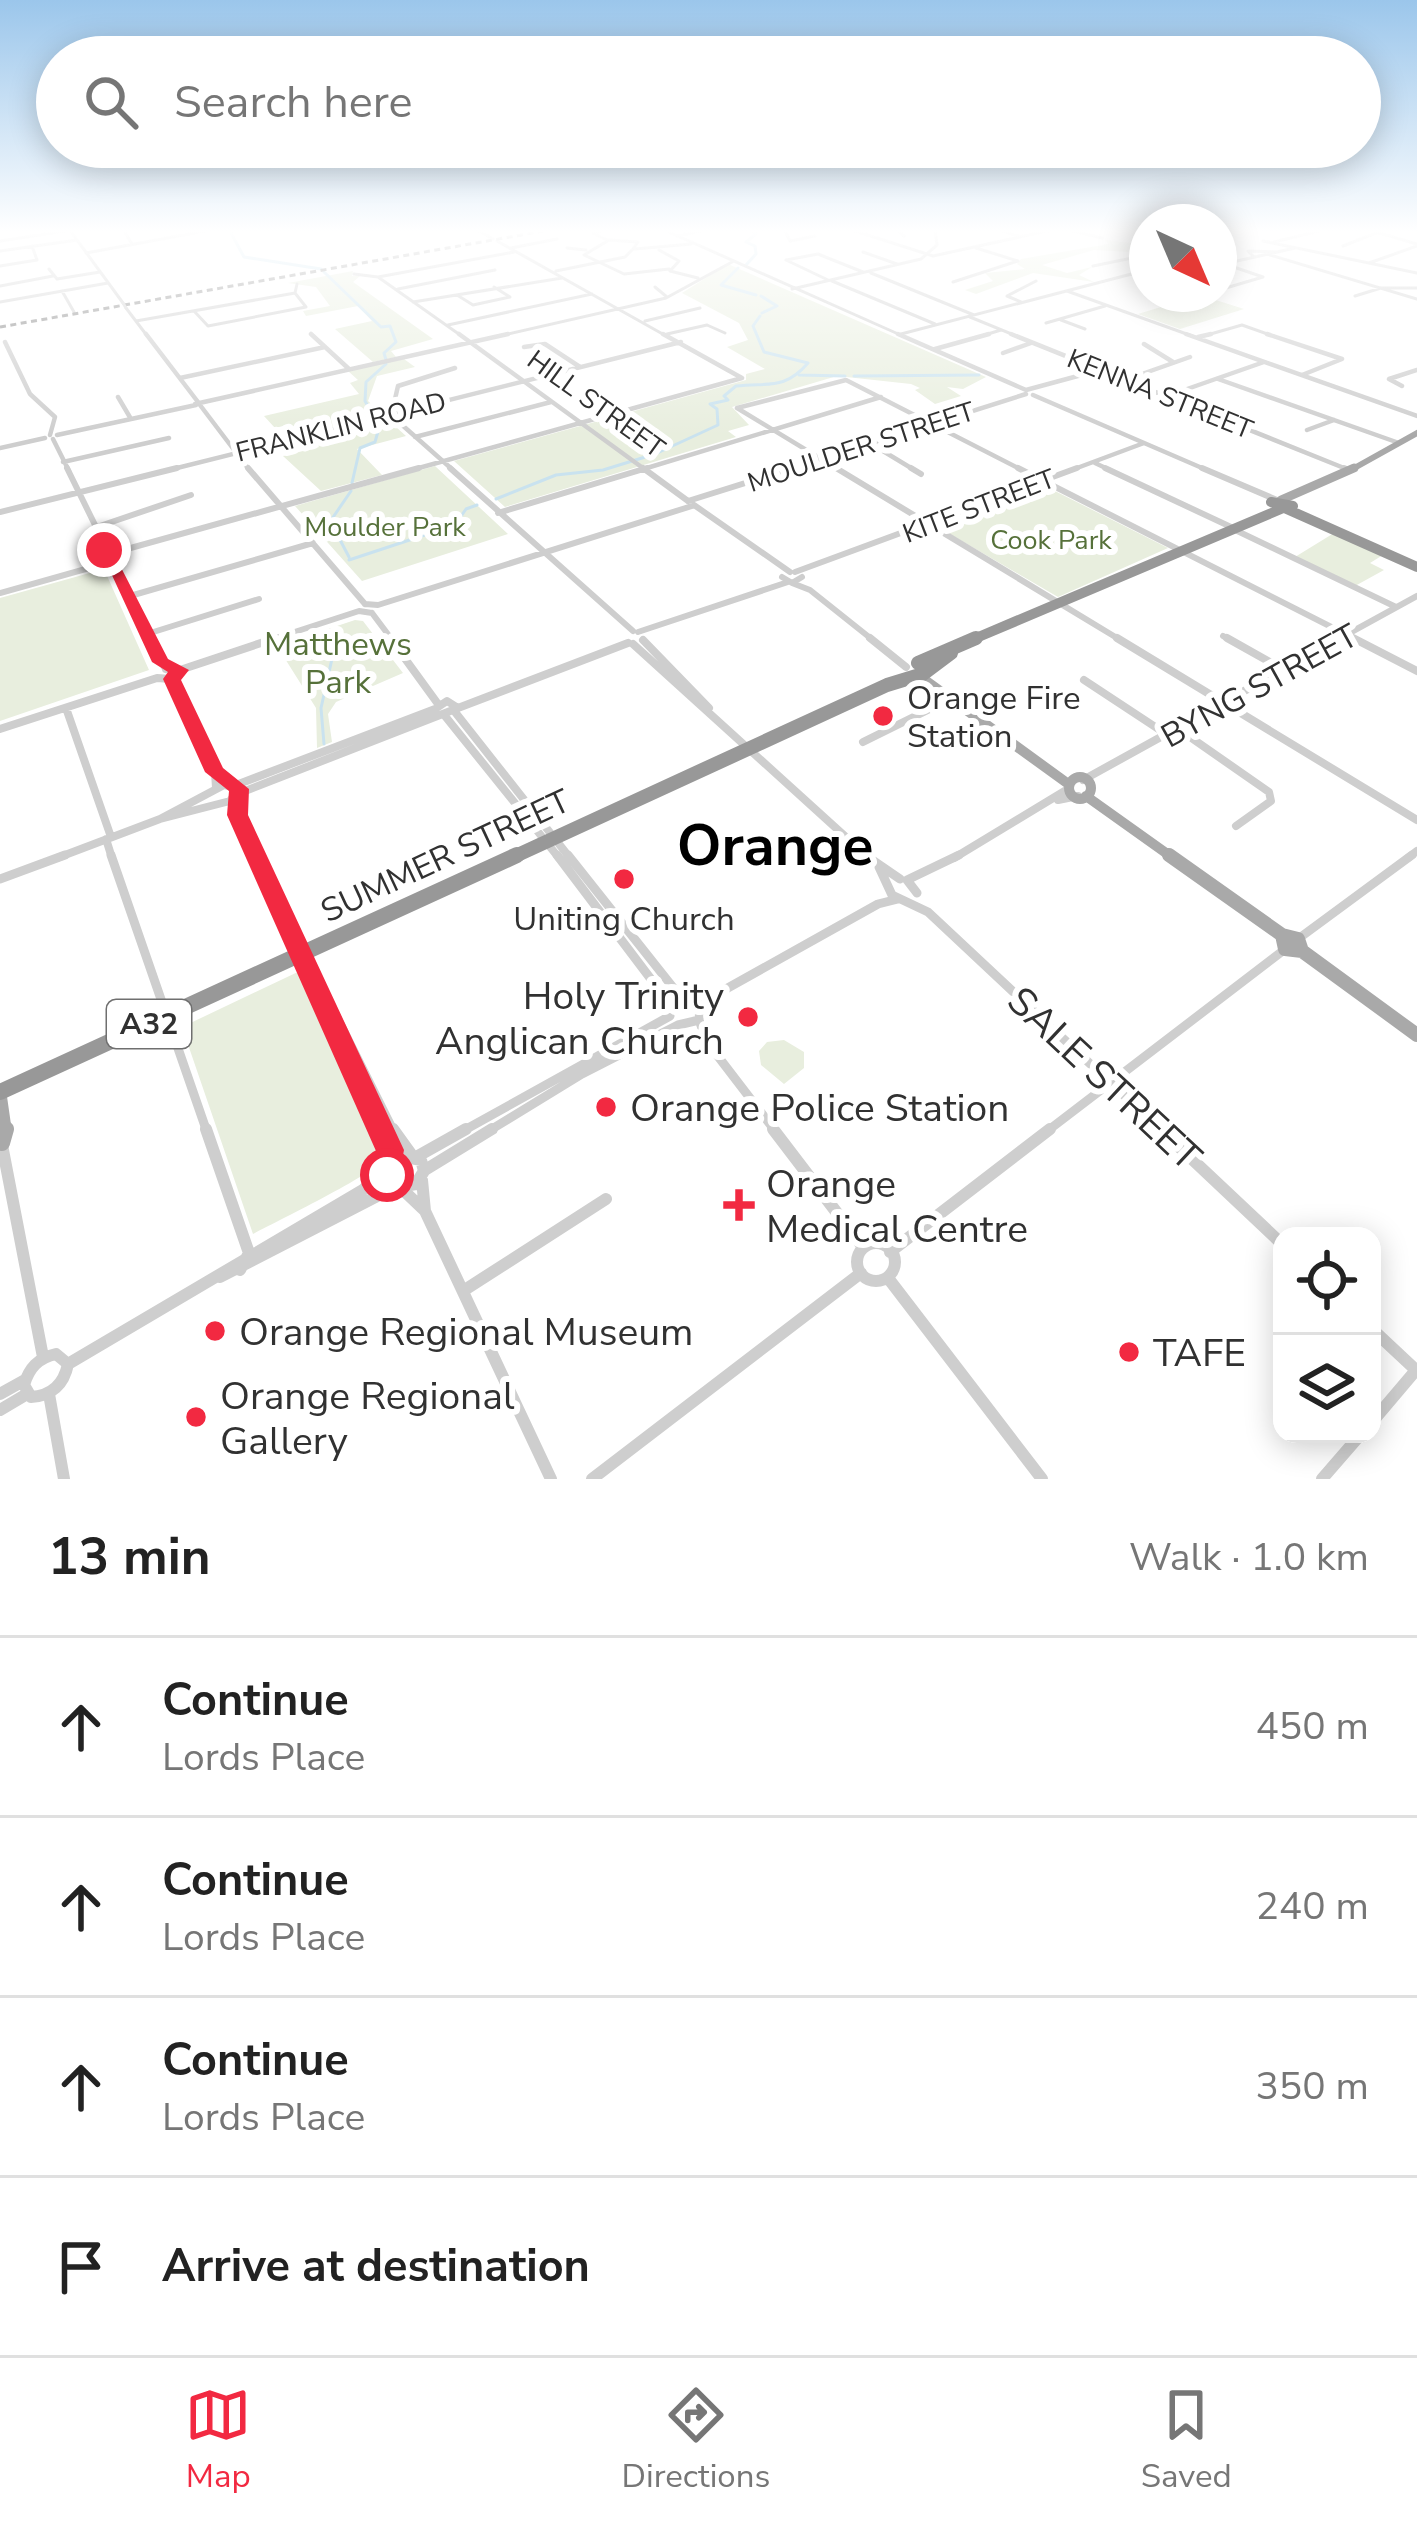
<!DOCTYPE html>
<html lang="en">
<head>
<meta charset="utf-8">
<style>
	body { margin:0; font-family:"Nunito Sans",sans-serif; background:#f2f2f2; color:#222 }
	.controls { position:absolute; right:36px; bottom:36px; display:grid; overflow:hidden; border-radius:24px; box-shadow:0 6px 30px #0003 }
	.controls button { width:108px; height:108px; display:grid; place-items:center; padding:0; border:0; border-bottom:3px solid #e0e0e0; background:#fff; color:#222; font:60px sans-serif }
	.compass { position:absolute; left:1129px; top:204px; width:108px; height:108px; border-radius:50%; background:#fff; box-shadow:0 6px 30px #0003; rotate:136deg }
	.stop { position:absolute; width:36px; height:36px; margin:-27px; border:9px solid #f22941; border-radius:50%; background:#fff }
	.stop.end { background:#f22941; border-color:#fff; box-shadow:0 3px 12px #0008 }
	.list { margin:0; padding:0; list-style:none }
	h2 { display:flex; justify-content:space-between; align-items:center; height:156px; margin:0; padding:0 48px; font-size:51px }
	h2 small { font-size:39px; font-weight:400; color:#767676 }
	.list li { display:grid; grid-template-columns:78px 1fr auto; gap:36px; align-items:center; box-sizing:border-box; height:180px; padding:0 48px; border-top:3px solid #e0e0e0 }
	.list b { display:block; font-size:45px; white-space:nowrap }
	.list p { margin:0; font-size:39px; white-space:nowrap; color:#767676 }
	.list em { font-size:39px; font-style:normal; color:#767676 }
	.icon { flex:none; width:66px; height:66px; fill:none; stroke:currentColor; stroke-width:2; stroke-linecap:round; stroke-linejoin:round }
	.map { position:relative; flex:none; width:1417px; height:1479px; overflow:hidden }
	.search { position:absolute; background:#fff; box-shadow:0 6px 30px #0003; left:36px; right:36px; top:36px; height:132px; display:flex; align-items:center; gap:30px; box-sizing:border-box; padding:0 42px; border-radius:66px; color:#767676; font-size:45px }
	.sheet { height:876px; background:#fff }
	nav { display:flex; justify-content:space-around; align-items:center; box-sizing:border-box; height:168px; border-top:3px solid #e0e0e0; background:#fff; font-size:33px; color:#767676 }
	nav a { display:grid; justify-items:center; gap:6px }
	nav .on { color:#f22941 }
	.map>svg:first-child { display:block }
	.green { fill:#e8eede }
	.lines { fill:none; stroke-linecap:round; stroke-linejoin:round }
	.stream { stroke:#c9e2ef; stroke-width:3 }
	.minor-far5 { stroke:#cecece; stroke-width:3 }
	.minor-far4 { stroke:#cecece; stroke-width:4.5 }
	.minor-far3 { stroke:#cecece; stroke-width:6 }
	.minor-far2 { stroke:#cecece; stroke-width:8 }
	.minor-far1 { stroke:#cecece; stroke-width:9 }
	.minor { stroke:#cecece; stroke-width:12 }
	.major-far4 { stroke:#a9a9a9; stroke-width:6 }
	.major-far3 { stroke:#a9a9a9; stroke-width:9 }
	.major-far2 { stroke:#a9a9a9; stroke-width:10 }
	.major-far1 { stroke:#a9a9a9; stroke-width:14 }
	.major { stroke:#a9a9a9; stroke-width:16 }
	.highway-far2 { stroke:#989898; stroke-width:10 }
	.highway-far1 { stroke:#989898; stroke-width:14 }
	.highway { stroke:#989898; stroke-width:16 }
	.rail { stroke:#868686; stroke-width:3; stroke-dasharray:6 4.5; stroke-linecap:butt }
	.minor-bridge { stroke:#cecece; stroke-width:3 }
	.route { fill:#f22941 }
	.poi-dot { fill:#f22941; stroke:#fff; stroke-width:4.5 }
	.labels { text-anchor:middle; stroke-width:12; stroke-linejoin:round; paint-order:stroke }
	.far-street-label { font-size:27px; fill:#313131; stroke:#fff }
	.far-park-label { font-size:27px; fill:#56713a; stroke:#fff }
	.shield { fill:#fff; stroke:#6f6f6f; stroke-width:3 }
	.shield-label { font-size:30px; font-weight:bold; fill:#313131 }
	.park-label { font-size:33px; fill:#56713a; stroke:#fff }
	.street-label { font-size:33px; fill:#313131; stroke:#fff }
	.poi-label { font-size:33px; fill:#313131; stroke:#fff; text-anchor:start }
	.near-poi-label { font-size:39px; fill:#313131; stroke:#fff; text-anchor:start }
	.near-street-label { font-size:39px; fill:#313131; stroke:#fff }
	.town-label { font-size:57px; font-weight:bold; fill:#000; stroke:#fff }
</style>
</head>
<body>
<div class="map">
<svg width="1417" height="1479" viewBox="0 0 1417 1479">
	<rect width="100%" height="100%" fill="#fff"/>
	<!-- green -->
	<path class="green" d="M1105 240 1147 245V253L1094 250 1042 265 1067 273 1092 267 1079 275 1094 282 1033 273 976 294 965 290 993 281 985 273 1025 269 1017 264 1021 259 1109 244Z
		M728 264 986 377 963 389 947 387 961 396 935 404 915 390 920 388 911 384 837 376 732 407 749 425 728 431 736 437 505 507 454 461 746 380V374L765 369 727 347 748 340 739 323 682 293Z
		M353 271 352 276H360L353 282 433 339 391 351 396 357 373 362 335 329 372 321 358 306 306 316 303 311 330 306 316 287 288 283Z
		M1200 295 1244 309 1180 329 1138 314Z
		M404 359 415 367 377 376 368 401 383 414 296 436 287 425 275 428 264 416 359 394 350 383 358 380 348 371Z
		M386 418 406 436 357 449 382 475 321 491 283 456 319 447 312 437Z
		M435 466 508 534 362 581 295 506Z
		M1045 486 1168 548 1058 597 938 527Z
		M1334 533 1383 555 1370 563 1384 570 1355 586 1295 557Z
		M104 569 149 670 0 721V598Z
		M355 620 363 621 403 673 336 702 328 714 332 742 317 748 316 708 277 646Z
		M302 970 387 1156C381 1171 279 1220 253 1234L182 1027Z
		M784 1040 804 1052V1068L784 1084 761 1065 759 1051 767 1042Z"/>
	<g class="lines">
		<!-- stream -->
		<path class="stream" d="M237 229 231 233 244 257 321 269
			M746 265 756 254 755 246 746 242 756 234 747 229
			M738 268 721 285 756 295
			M324 272 381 327 390 326 396 342 384 353 386 360
			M761 296 777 306 762 313
			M799 375 845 376
			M854 376 979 375
			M373 415 365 401 366 382 386 364
			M352 483 360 448 375 442 379 428
			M496 499 556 475 603 470 655 454 718 425 717 409 710 404 728 400 724 396 736 386C767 382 784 391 808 363L764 352 753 326 760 316
			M349 557 338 536 325 529 351 491
			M349 560 455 525 466 509 477 505
			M324 744 321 708 338 632"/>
		<!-- minor-far5 -->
		<path class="minor-far5" d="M69 229 123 303
			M123 229 132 244
			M476 229 493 239
			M662 229 905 337
			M784 229 790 241 815 236
			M849 229 933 256 1056 229
			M895 229 904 236
			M996 229 1018 236
			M1065 229 1102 238
			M1383 229 1376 232 1417 244
			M677 236 701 231
			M607 240 593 233 611 229
			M0 241 78 229
			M497 241 668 337
			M1263 241 1417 273
			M1274 242 1319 231
			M1343 246 1376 233
			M511 248 557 239
			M567 248 586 250
			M633 249 638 242 609 240 584 255 624 274 669 269
			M635 249 691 244
			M659 250 679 261 670 271 698 278
			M0 251 77 240
			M863 252 897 264
			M86 253 216 229
			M1270 255 1417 299
			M1253 256 1248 251 1278 252
			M1219 262 1263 277 1219 290
			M1228 263 1295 248
			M1369 263 1417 246
			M0 266 37 260 32 246
			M1093 266 1132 258 1147 261
			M49 269 57 279 100 272
			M556 271 625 257 633 249
			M871 273 974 315
			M354 274 378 277 463 337
			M378 277 514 252
			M828 280 786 260 818 254 863 272
			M832 281 935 324
			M953 282 1018 261 976 248
			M0 286 53 276
			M655 287 667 297
			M398 289 495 270
			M792 289 921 259 937 245 935 229
			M62 291 74 312
			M1067 291 1195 337
			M457 295 473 305 510 297 494 287
			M1355 296 1381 288H1417
			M0 302 108 283
			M413 302 562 278
			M1021 302 1007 296 1036 281
			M126 308 148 337
			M194 311 208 326 306 307 295 293 297 284
			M970 317 1019 337
			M1061 320 1085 329
			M136 321 295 293
			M645 321 700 308
			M1046 323 1105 306
			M448 325 592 294
			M707 325 725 333
			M667 334 707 325
			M901 334 1147 270
			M495 337 666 298 732 262
			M978 337 1001 330
			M1200 337 1242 325 1276 337"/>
		<!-- minor-far4 -->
		<path class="minor-far4" d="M146 334 198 402
			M311 334 349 369
			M459 334 647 471
			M663 334 742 378
			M898 334 1026 390 1100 370
			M1011 334 1349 470
			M1186 334 1417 416
			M1267 334 1342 359 1302 375
			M1198 337 1211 334
			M5 342 30 394 55 417 50 435
			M1144 344 1173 362
			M524 347 545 344 580 367
			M935 349 989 334
			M1003 353 1031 343
			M180 378 325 347
			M1218 379 1399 443
			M1125 380 1190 357
			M1402 386 1389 379 1417 370
			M1033 395 1209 471
			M1170 395 1264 362
			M118 397 131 419
			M195 404 508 334
			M200 405 250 471
			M407 410 395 399 398 386 455 368
			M392 416 454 471
			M1307 430 1334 420
			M57 435 196 405
			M415 437 551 402
			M53 439 69 471
			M873 445 916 471
			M0 448 45 438
			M63 462 169 438
			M1095 463 1112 471
			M165 471 681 342
			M408 471 742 378
			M637 471 881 397
			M783 471 1026 394
			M841 471 737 408 846 380 1024 471
			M1069 471 1144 443"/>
		<!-- minor-far3 -->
		<path class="minor-far3" d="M67 468 152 641
			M248 468 365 604
			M450 468 633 631
			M643 468 688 501
			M836 468 1122 641
			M911 468 921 474
			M1018 468 1359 641
			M1105 468 1231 527
			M1202 468 1277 500
			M1344 468 1349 470
			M688 501 793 468
			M694 505 790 572
			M0 512 177 468
			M498 513 647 468
			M94 528 191 495
			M1231 528 1396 607
			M109 554 419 468
			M795 572 1077 468
			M782 577 792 583 802 577
			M792 583 810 590 874 641
			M0 593 114 561
			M130 596 313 543
			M365 604 378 605 692 506
			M372 613 393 641
			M638 632 788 582
			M147 634 259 599
			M1223 636 1233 641
			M267 641 359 611 372 613
			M1335 641 1417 596"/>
		<!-- minor-far2 -->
		<path class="minor-far2" d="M151 638 166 669
			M390 638 438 704
			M870 638 906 667
			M1117 638 1417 820
			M1227 638 1284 670
			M1353 638 1417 671
			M643 640 709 708
			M633 644 869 858
			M166 669 180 670 276 638
			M171 679 215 772 216 788
			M1084 680 1169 736
			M66 708 111 837
			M458 708 628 643
			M455 712 570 858
			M445 716 559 858
			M0 729 157 678 171 679
			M1180 730 1269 792 1271 801 1236 826
			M863 742 954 697
			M1083 780 1340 638
			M224 785 239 789 230 801 160 819Z
			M236 785 435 709
			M240 793 458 708 447 701 435 709
			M236 797 237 815 258 858
			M1058 800 1078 796
			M106 839 112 858
			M57 858 160 819
			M954 858 1068 789
			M1408 858 1417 851"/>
		<!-- minor-far1 -->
		<path class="minor-far1" d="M111 855 207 1132
			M256 855 394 1132
			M557 855 672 1007
			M568 855 683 1000
			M865 855 900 879
			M879 867 892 895 928 912 1163 1132
			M0 879 65 855
			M907 880 959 855
			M907 880 917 893
			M276 897 378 1132
			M1298 939 1412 855
			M680 1001 717 994 878 904 898 899
			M699 1020 707 1042 776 1132
			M678 1025 699 1020 700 1008 693 1001
			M461 1132 670 1016
			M487 1132 582 1074 678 1025
			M1046 1132 1284 950"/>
		<!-- minor -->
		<path class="minor" d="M206 1129 249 1253 240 1270
			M376 1129 391 1162
			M393 1129 411 1154
			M773 1129 863 1247
			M1160 1129 1282 1244
			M2 1145 43 1357
			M418 1156 466 1129
			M425 1170 492 1129
			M422 1180 425 1211 551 1479
			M403 1190 424 1210
			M857 1262a19 19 0 1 1 38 0a19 19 0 1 1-38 0Z
			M890 1252 1050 1129
			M220 1277 393 1188
			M888 1278 1042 1479
			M463 1291 606 1199
			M1372 1329 1417 1371
			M56 1354 68 1364C64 1384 52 1396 31 1397L24 1385C29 1368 38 1358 56 1354Z
			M68 1364 363 1190 401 1156 421 1160 424 1171 416 1184 393 1188
			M0 1394 25 1380
			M49 1394 64 1479
			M0 1410 27 1394
			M1372 1422 1417 1369
			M592 1479 861 1273
			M1322 1479 1361 1434"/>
		<!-- major-far4 -->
		<path class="major-far4" d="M1349 471 1417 433"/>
		<!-- major-far3 -->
		<path class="major-far3" d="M1281 500 1354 468"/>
		<!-- major-far2 -->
		<path class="major-far2" d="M918 675 1067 783
			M1069 788a11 11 0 1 1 22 0a11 11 0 1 1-22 0Z
			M1086 796 1173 858"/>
		<!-- major-far1 -->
		<path class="major-far1" d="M1169 855 1282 935 1298 939 1302 951
			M1282 935 1285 949 1302 951
			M1302 951 1417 1035
			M0 1097 5 1132"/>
		<!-- major -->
		<path class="major" d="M2 1143 6 1129"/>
		<!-- highway-far2 -->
		<path class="highway-far2" d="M1293 506 1271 502 1417 567
			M969 641 1281 509"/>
		<!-- highway-far1 -->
		<path class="highway-far1" d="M918 663 976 638
			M511 858 887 685 923 674 951 653"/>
		<!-- highway -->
		<path class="highway" d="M0 1092 517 855"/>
		<!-- rail -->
		<path class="rail" d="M0 327 555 229"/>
		<!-- minor-bridge -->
		<path class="minor-bridge" d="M123 303 126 308"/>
	</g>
	<!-- sky -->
	<linearGradient id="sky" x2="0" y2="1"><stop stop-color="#9bc6eb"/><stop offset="0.53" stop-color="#fff"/><stop offset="1" stop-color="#fff" stop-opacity="0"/></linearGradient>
	<rect width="1417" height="436" fill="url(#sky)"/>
	<!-- route -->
	<path class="route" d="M99 547 112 550 168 659 189 670 181 680 223 768 249 789 248 815 404 1150 397 1185H376V1151L227 815 229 791 205 772 163 679 168 672 152 662Z"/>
	<!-- markers -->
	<g class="poi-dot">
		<circle cx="883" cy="716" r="12"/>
		<circle cx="624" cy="879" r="12"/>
		<circle cx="748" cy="1017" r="12"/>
		<circle cx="606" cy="1107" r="12"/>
		<path d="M733 1187h12v12h12v12h-12v12h-12v-12h-12v-12h12z"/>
		<circle cx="215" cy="1331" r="12"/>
		<circle cx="1129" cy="1352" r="12"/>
		<circle cx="196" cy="1417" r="12"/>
	</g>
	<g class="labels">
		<!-- far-street labels -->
		<g class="far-street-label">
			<text transform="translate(1160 394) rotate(22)" y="9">KENNA STREET</text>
			<text transform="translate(596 404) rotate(36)" y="9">HILL STREET</text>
			<text transform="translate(341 427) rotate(-14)" y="9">FRANKLIN ROAD</text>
			<text transform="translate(861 447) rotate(-18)" y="9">MOULDER STREET</text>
			<text transform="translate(979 506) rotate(-21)" y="9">KITE STREET</text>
		</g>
		<!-- far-park labels -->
		<g class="far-park-label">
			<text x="385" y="536">Moulder Park</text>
			<text x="1051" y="549">Cook Park</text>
		</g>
		<!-- shield labels -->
		<rect class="shield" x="107" y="1000" width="84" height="48" rx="9"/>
		<g class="shield-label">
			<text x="149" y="1034">A32</text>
		</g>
		<!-- park labels -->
		<g class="park-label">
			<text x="338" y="655">Matthews<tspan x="338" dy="38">Park</tspan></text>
		</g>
		<!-- street labels -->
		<g class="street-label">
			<text transform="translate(1259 685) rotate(-29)" y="12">BYNG STREET</text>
			<text transform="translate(445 855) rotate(-25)" y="12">SUMMER STREET</text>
		</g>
		<!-- poi labels -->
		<g class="poi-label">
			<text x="907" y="709">Orange Fire<tspan x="907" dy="38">Station</tspan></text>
			<text x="624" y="930" text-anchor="middle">Uniting Church</text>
		</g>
		<!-- near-poi labels -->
		<g class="near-poi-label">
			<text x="724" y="1009" text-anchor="end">Holy Trinity<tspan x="724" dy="45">Anglican Church</tspan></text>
			<text x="630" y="1121">Orange Police Station</text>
			<text x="766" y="1197">Orange<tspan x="766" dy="45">Medical Centre</tspan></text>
			<text x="239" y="1345">Orange Regional Museum</text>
			<text x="1153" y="1366">TAFE</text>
			<text x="220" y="1409">Orange Regional<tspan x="220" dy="45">Gallery</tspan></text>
		</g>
		<!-- near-street labels -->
		<g class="near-street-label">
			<text transform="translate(1105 1078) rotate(43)" y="14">SALE STREET</text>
		</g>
		<!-- town labels -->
		<g class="town-label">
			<text x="775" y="865">Orange</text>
		</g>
	</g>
</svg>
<div class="controls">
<button><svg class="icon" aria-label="locate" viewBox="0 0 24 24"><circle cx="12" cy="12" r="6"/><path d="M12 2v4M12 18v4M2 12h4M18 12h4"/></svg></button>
<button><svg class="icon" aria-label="layers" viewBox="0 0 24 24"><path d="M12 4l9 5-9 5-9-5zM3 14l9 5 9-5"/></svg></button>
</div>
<svg class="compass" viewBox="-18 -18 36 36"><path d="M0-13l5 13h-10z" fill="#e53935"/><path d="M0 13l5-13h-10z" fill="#767676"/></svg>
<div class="stop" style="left:387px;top:1175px"></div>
<div class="stop end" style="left:104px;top:550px"></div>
<div class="search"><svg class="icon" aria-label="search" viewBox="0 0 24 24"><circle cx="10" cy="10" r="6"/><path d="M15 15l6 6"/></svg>Search here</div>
</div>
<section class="sheet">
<h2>13 min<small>Walk · 1.0 km</small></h2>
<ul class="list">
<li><svg class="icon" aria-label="ahead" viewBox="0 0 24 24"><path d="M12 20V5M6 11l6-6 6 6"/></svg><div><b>Continue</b><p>Lords Place</p></div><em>450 m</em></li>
<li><svg class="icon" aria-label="ahead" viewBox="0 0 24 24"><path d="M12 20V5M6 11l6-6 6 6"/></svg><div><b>Continue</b><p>Lords Place</p></div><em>240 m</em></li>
<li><svg class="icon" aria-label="ahead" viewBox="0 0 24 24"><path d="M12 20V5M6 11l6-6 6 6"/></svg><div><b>Continue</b><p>Lords Place</p></div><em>350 m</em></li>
<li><svg class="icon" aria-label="arrive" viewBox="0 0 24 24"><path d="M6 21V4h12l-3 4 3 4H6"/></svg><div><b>Arrive at destination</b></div></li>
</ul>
</section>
<nav>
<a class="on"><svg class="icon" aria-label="map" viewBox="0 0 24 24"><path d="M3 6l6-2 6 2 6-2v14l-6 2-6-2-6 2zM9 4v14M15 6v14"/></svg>Map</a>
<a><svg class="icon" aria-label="directions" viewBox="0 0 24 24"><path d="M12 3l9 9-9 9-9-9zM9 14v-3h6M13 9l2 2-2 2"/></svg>Directions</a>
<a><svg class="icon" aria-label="saved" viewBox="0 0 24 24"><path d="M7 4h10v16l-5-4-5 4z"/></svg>Saved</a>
</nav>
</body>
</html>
